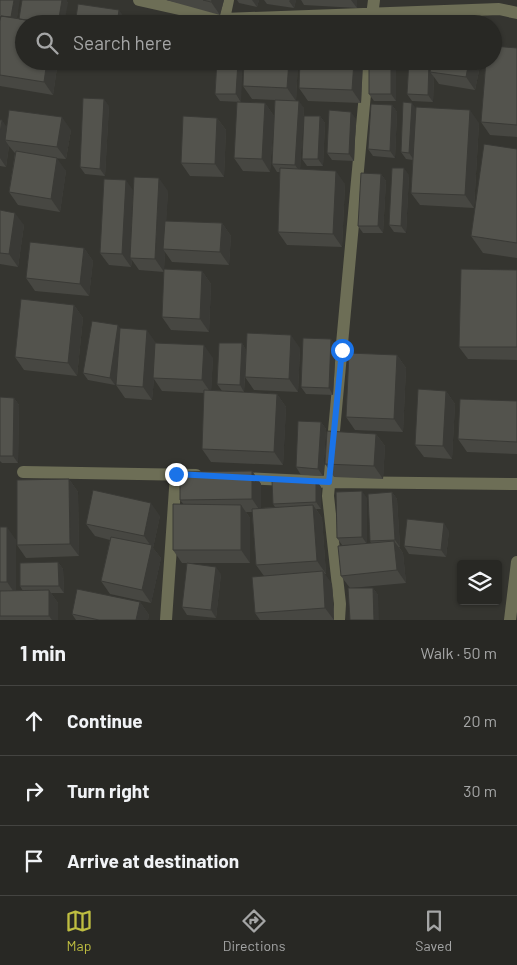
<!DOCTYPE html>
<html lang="en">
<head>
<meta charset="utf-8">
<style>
	body { margin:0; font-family:Barlow,sans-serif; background:#343431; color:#f1f3f6 }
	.controls { position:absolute; right:15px; bottom:15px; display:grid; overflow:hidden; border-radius:5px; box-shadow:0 1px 4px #0004 }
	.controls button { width:45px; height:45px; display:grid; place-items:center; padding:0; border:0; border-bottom:1px solid #444441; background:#282824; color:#f1f3f6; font:25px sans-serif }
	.stop { position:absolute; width:15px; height:15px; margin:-11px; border:4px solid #1a73e8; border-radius:50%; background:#fff }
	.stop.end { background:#1a73e8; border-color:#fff; box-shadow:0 1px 5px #0008 }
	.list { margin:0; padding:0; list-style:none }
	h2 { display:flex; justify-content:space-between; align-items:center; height:65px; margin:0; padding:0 20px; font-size:21px }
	h2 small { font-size:16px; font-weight:400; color:#a5a6a6 }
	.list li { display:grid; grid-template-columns:32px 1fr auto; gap:15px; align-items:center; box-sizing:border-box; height:70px; padding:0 20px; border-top:1px solid #444441 }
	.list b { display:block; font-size:19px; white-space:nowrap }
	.list em { font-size:16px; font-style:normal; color:#a5a6a6 }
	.icon { flex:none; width:28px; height:28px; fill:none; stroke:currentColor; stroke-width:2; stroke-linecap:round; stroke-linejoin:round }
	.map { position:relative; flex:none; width:517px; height:620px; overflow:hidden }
	.search { position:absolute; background:#282824; box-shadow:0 1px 4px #0004; left:15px; right:15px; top:15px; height:55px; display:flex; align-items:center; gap:12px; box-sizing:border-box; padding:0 18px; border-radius:28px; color:#a5a6a6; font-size:19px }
	.sheet { height:275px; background:#282824 }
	nav { display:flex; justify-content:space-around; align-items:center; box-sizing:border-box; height:70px; border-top:1px solid #444441; background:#282824; font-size:14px; color:#a5a6a6 }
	nav a { display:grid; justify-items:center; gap:2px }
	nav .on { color:#bfbe41 }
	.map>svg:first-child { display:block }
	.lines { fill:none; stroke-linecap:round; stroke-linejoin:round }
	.minor { stroke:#6d6e56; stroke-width:12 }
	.wall { fill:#474742 }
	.shaded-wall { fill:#3a3a36 }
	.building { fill:#53534d; stroke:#3a3a36 }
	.route { stroke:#1a73e8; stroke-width:6 }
</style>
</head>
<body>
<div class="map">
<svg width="517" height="620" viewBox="0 0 517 620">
	<rect width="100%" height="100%" fill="#353530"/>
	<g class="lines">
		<!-- minor -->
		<path class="minor" d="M139 0 224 19 499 9 517 13
			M224 19 228 0
			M371 24 374 0
			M23 472 196 475
			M241 478 329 482 517 484
			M166 620 176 474
			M339 620 340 604 328 496 368 61
			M510 620 517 562"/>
	</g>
	<!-- wall -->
	<path class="wall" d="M0 0H19L17 18 19 19 22 0H66L68 3 24 24 58 61 53 95 0 86Z
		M166 0H224L220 15Z
		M237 0H259L257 7 239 3Z
		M264 0H296L294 8 267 4Z
		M301 0H357V8L304 5Z
		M517 48V137L490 135 481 122Z
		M217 61 241 102 220 101 215 94Z
		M244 61H298L296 101 304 108 300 169 345 184 342 247 287 245 278 232 280 172H277L272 164 275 100 252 99 243 86Z
		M363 61 361 103 308 101 299 88Z
		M369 61H396V101H374L369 94Z
		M409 61H481L475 90 439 84 434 77 433 102 412 101 407 94Z
		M265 103 274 116 270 172 243 171 234 158Z
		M392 105 397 112 395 158 373 156 368 149Z
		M109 106 105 176 85 174 80 167Z
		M416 109 479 123 474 208 420 205 411 193 413 160 406 159 401 152Z
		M320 116 325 123 323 166H307L302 159Z
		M217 118 226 130 224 177 190 176 181 163Z
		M356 119 354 161 332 160 327 153Z
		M0 120 6 127 71 130 66 159 53 158 66 171 60 212 18 205 9 192 15 153 14 152 9 146 6 167 0 166Z
		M517 149V258L483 253 471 236Z
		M381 174 386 181 383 233H363L358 226Z
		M409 175 406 233 394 232 389 225Z
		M133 190 168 191 166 221 222 223 231 236 229 265 172 262 165 252 164 269 202 271 211 284 209 332 171 330 162 317 164 272 139 270 132 260 131 267 109 265 100 253Z
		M0 210 24 225 18 267 0 264Z
		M84 248 93 261 89 296 35 291 26 278Z
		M517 270V360L468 359 459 347Z
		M74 305 83 318 77 376 24 370 15 357Z
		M120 328 156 343 213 358 211 391 277 394 286 407 283 465 211 462 202 449 204 393 162 391 154 379 152 400 125 398 116 385 117 370 115 385 88 380 83 373Z
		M331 339 336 346 333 395 306 394 301 387Z
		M242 343 246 350 300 348 298 392 254 390 245 377 244 392 222 391 217 384Z
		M397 355 406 368 403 432 355 430 346 417Z
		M446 391 455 404 452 459 424 457 415 445Z
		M0 397 14 398 19 405 18 463H2L0 461Z
		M517 401V454L467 452 458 439Z
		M321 422 326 429 323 476 301 475 296 467Z
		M376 434 385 446 383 479 334 477 325 464Z
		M252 471 261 484V508L275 507 273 504 316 480 321 487V509H316L322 518 326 574H324L332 584 334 620H260L255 613 264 576 256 565 252 512H246L250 518V563H182L173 550 184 505 180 500Z
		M69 479 78 492 79 556 26 558 17 545Z
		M392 492 397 499 400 547H399L403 553 406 583 351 588H373L378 595 350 588 341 576 353 545H342L337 538 367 498V543H371L370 541Z
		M160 516 153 548 161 558 151 603 110 594 101 581 110 540 95 536 86 524Z
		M0 527 16 540V591H23L20 586 58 562 63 569 64 593H51L58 603V620H0Z
		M449 531 446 557 409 554 404 546Z
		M221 574 216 618 187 615 182 607Z
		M140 602 149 615 148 620H76L72 614Z"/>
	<!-- shaded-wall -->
	<path class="shaded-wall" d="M14 0H20L15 28 10 20Z
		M62 0H66L68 3 64 24H58Z
		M212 0H224L220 15 211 2Z
		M252 0H259L257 7Z
		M290 0H296L294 8 289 1Z
		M351 0H357V8Z
		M119 10 124 17 123 24H117Z
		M47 61H58L53 95 44 82Z
		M238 61H243L241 102 236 94Z
		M289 61H298L296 101 287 88Z
		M354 61H363L361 103 352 90Z
		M391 61H396V101L391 94Z
		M429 61H435L430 72 434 77 433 102 428 95Z
		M469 61H481L475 90 466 77Z
		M104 99 109 106 105 176 100 169Z
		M299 101 304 108 300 172 295 165Z
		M265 103 274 116 270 172 262 159Z
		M412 103 417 110 414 160 409 153Z
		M392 105 397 112 395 158 390 151Z
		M470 110 479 123 474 208 465 195Z
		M351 112 356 119 354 161 349 154Z
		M320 116 325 123 323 166 318 159Z
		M62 117 71 130 66 159 57 147Z
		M217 118 226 130 224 177 215 164Z
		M2 120 11 133 5 140 9 146 6 167 0 158V133Z
		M57 158 66 171 60 212 51 199Z
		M404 168 409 175 406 233 401 226Z
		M336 171 345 184 342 247 333 234Z
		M381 174 386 181 383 233 378 226Z
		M159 178 168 191 165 249H163L165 252 164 272 155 259Z
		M126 180 135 193 130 258 132 260 131 267 122 254Z
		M15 213 24 225 18 267 9 254Z
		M222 223 231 236 229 265 220 252Z
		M84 248 93 261 89 296 80 284Z
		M202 271 211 284 209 332 200 319Z
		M74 305 83 318 77 376 68 363Z
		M118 325 123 332 115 385 110 378Z
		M147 330 156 343 153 378 154 379 152 400 143 387Z
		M291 335 300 348 298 392 289 379Z
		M331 339 336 346 333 395 329 388Z
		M242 343 246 350 244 392 240 385Z
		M204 345 213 358 211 393 202 380Z
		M397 355 406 368 403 432 394 419Z
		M446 391 455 404 452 459 443 446Z
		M277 394 286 407 283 465 274 452Z
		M14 398 19 405 18 463 13 456Z
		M321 422 326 429 323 476 318 469Z
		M376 434 385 446 383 479 374 466Z
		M252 471 261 484V512L252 499Z
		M69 479 78 492 79 556 70 544Z
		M316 480 321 487V509L316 502Z
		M362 491 367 498V544L362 537Z
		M392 492 397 499 400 547 395 540Z
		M151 503 160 516 153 548 161 558 151 603 142 590 151 546 144 536Z
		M241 505 250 518V563L241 550Z
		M313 505 322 518 326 574 317 561Z
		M444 523 449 531 446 557 441 550Z
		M7 527 16 540V595L7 582Z
		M394 541 403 553 406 583 397 570Z
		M58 562 63 569 64 593 59 586Z
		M216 567 221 574 216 618 211 610Z
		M323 571 332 584 334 620 325 608Z
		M373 588 378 595 379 620H374Z
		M49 590 58 603V620H52L49 616Z
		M140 602 149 615 148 620H136Z"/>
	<!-- building -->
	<path class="building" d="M0 0H14L11 17 1 16 0 19Z
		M22 0H62L58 24H52L19 19Z
		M203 0H212L211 2Z
		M78 4 119 10 117 24H75Z
		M1 16 52 24H24V61H47L44 82 0 75V21Z
		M302 17 356 19 355 24H302Z
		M493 46 517 48V125L481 122 486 61H493Z
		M217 61H238L236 94H215Z
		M244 61H289L287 88 243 86Z
		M300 61H354L352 90 299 88Z
		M369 61H391V94H369Z
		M409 61H429L428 95 407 94Z
		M432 61H469L466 77 430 72Z
		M83 98 104 99 100 169 80 167Z
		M275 100 299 101 295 165 272 164Z
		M237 102 265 103 262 159 234 158Z
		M403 102 412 103 409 153 401 152Z
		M371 104 392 105 390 151 368 149Z
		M416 107 470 110 465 195 411 193Z
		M9 110 62 117 57 147 5 140Z
		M329 110 351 112 349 154 327 153Z
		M183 116 217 118 215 164 181 163Z
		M304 116H320L318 159H302Z
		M0 120H2L0 133Z
		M484 144 517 149V243L471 236Z
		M16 151 57 158 51 199 9 192Z
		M280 168 336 171 333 234 278 232Z
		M392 168H404L401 226 389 225Z
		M361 173 381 174 378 226H358Z
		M134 177 159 178 155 259 130 258Z
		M104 179 126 180 122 254 100 253Z
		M0 210 15 213 9 254 0 253Z
		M165 221 222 223 220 252 163 249Z
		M30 242 84 248 80 284 26 278Z
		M164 269 202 271 200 319 162 317Z
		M461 269 517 270V347H459Z
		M21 299 74 305 68 363 15 357Z
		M92 321 118 325 110 378 83 373Z
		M120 328 147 330 143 387 116 385Z
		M247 333 291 335 289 379 245 377Z
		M303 338 331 339 329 388 301 387Z
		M155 343 204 345 202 380 153 378Z
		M219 343H242L240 385 217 384Z
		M349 353 397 355 394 419 346 417Z
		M418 389 446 391 443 446 415 445Z
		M204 390 277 394 274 452 202 449Z
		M0 397 14 398 13 456H0Z
		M460 399 517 401V442L458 439Z
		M298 421 321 422 318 469 296 467Z
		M327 431 376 434 374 466 325 464Z
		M252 471V499L180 500V472Z
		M69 479 70 544 17 545V480Z
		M316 480V502L273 504 272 481Z
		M93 490 151 503 144 536 86 524Z
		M362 491V537L337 538 336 492Z
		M392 492 395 540 370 541 368 494Z
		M173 504 241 505V550H173Z
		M313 505 317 561 256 565 252 509Z
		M407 519 444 523 441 550 404 546Z
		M0 527H7V582H0Z
		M111 537 152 545 142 590 101 581Z
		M394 541 397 570 341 576 338 546Z
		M58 562 59 586H20V563Z
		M187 563 216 567 211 610 182 607Z
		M323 571 325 608 255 613 252 577Z
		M348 588H373L374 620H350Z
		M77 589 140 602 136 620H99L72 614Z
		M49 590V616H0V591Z"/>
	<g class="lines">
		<!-- route -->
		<path class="route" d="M176 474 329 482 342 350"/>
	</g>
</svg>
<div class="controls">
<button><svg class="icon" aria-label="layers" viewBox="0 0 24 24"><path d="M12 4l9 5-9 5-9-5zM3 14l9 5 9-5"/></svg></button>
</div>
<div class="stop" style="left:342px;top:350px"></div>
<div class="stop end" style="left:176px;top:474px"></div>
<div class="search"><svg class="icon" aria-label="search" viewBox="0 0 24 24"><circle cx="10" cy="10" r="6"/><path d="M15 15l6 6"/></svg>Search here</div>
</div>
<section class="sheet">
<h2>1 min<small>Walk · 50 m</small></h2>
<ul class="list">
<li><svg class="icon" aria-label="ahead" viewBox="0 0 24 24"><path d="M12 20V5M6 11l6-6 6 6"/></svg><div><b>Continue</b></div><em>20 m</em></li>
<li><svg class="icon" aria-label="right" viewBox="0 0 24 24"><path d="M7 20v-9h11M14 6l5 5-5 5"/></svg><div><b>Turn right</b></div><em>30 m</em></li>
<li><svg class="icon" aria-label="arrive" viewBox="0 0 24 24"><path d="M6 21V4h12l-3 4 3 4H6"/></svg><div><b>Arrive at destination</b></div></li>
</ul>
</section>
<nav>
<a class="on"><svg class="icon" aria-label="map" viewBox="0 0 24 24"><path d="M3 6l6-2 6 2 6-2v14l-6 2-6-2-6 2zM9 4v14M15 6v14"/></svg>Map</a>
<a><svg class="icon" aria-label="directions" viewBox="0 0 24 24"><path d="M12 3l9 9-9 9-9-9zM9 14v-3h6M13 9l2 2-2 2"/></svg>Directions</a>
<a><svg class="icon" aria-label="saved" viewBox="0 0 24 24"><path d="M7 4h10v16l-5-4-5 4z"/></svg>Saved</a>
</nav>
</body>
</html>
